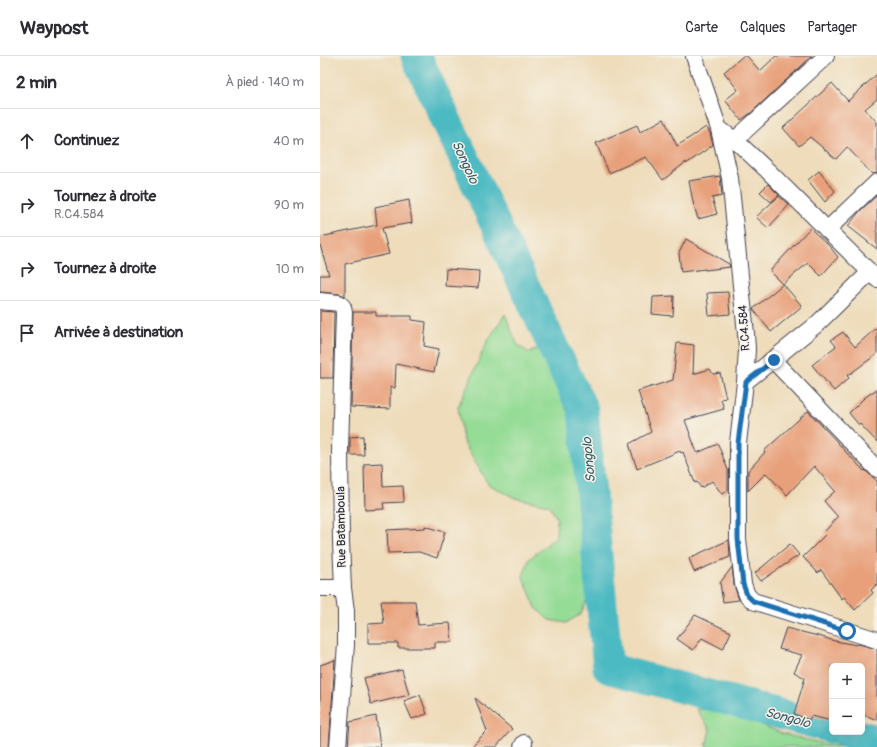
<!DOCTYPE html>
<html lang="fr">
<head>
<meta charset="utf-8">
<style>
	body { margin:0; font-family:Pangolin,sans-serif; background:#f2f2f3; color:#2b2b33 }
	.controls { position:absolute; right:12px; bottom:12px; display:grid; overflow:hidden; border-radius:6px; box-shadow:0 4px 16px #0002 }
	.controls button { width:36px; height:36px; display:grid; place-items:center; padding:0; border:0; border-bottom:1px solid #e1e1e2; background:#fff; color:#2b2b33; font:20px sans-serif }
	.stop { position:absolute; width:12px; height:12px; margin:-9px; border:3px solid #1f6fb2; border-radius:50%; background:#fff }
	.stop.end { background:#1f6fb2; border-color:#fff; box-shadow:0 1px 4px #0008 }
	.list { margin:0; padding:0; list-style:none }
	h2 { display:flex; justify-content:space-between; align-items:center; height:52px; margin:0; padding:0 16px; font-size:17px }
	h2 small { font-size:13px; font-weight:400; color:#7c7c81 }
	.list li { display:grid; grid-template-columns:26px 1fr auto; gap:12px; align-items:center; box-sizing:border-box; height:64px; padding:0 16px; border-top:1px solid #e1e1e2 }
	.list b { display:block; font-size:15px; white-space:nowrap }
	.list p { margin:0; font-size:13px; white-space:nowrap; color:#7c7c81 }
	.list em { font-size:13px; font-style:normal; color:#7c7c81 }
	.icon { flex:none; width:22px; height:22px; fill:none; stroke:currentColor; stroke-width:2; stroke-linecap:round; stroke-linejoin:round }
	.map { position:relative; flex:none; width:557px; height:691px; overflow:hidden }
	header { display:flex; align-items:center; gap:24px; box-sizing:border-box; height:56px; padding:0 20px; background:#fff; border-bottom:1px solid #e1e1e2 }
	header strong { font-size:19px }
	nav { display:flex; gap:22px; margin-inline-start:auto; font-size:14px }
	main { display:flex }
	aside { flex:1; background:#fff }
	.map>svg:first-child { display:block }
	.green { fill:#95dc96; stroke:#5c7f68 }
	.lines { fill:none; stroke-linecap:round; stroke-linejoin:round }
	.river { stroke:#4bbac2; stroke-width:31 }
	.building { fill:#e8a07a }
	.minor-casing { stroke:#413e4e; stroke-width:18 }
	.minor { stroke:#fff; stroke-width:16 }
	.route { stroke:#1f6fb2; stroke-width:5 }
	.labels { text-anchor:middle; stroke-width:3; stroke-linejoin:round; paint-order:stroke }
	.street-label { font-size:12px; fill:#22223b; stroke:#f7f3e8 }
	.water-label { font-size:13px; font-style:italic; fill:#30576a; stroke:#f7f3e8 }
</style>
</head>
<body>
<header>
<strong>Waypost</strong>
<nav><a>Carte</a><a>Calques</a><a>Partager</a></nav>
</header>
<main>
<aside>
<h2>2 min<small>À pied · 140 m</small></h2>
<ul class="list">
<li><svg class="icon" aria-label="ahead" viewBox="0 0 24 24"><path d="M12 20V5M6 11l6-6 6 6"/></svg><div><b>Continuez</b></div><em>40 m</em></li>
<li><svg class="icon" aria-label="right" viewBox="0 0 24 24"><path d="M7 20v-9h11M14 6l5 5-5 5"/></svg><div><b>Tournez à droite</b><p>R.C4.584</p></div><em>90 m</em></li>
<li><svg class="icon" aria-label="right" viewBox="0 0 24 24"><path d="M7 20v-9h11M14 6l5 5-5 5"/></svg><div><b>Tournez à droite</b></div><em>10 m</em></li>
<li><svg class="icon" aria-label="arrive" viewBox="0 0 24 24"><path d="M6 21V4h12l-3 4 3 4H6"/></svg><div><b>Arrivée à destination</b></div></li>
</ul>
</aside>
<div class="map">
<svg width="557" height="691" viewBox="0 0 557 691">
	<rect width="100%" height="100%" fill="#f7f3e8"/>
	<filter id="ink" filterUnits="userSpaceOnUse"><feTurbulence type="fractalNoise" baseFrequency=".025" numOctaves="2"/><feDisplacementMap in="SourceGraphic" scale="8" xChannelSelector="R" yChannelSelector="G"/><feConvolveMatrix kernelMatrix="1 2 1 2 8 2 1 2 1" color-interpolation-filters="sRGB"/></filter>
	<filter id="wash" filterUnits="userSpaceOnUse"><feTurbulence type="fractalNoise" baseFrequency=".012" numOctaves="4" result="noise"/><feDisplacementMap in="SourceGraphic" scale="16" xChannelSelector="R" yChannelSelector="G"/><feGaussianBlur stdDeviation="0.9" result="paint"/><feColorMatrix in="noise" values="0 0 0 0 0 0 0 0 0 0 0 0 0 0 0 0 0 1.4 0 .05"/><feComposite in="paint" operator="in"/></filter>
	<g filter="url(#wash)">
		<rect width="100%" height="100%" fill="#eedcba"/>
		<!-- green -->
		<path class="green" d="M185 258 197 288 209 297 226 288 257 353 269 496 267 543 261 558 246 567 229 564 216 552 203 521 209 503 236 481 237 463 229 449 195 442 168 428 143 385 138 351 167 286Z
			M376 653 410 655 463 678 504 688 545 691H386L390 673Z"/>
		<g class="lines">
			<!-- river -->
			<path class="river" d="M96 0 263 354 288 612 512 672
				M525 676 557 684"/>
		</g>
		<g id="blocks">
			<!-- building -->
			<path class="building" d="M423 0H427L440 15 456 0H492L431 57 421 64 405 44 418 34 404 16Z
				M557 18V43L545 53 557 66V117L552 118 527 91 516 103 490 81 479 90 463 72 512 27 528 45Z
				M344 63 357 90 386 71 390 77 393 89 366 108V106L343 124 326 101 289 117 276 87 317 69 320 76Z
				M499 115 515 135 505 146 488 124Z
				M400 120 402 140 392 142 397 158 378 163 373 146 369 125Z
				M448 128 459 139 451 146 440 136Z
				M557 139V193L528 170 540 155Z
				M459 140 469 149 448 172 436 161Z
				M89 144 92 167 62 172 69 198 25 208V240L20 238 0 236V219H9L0 189V181L57 169 55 151Z
				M490 172 509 190 518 201 501 220 488 207 463 228 482 250 451 276 433 253 463 228 450 215Z
				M366 183 409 208 410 211 385 214V213L361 216 359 197Z
				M126 213 159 215 158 232 125 230Z
				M408 236 410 258 389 260 387 237Z
				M354 240 353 260 332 258 333 241Z
				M0 255 14 256 13 322H0Z
				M33 256H56V260H92V264L106 266 104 290 119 293 114 316 76 308 75 332 70 331V353L31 351Z
				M557 271V298L527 320 529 322 514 335 492 309 516 290 511 284 523 276 535 291Z
				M357 287 374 289 373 318 390 313 393 318 400 317 406 342 401 343 404 353 365 364 377 397 398 388 408 414V435L402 438 392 425 381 432 377 426 375 427 363 396 361 397 360 395 317 413 309 388 331 376 318 335 353 324Z
				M557 333V386L540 368 539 369 529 357 544 342Z
				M488 355 519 388 531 402H532L544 415 545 414 557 425V528L551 534 553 537 535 554 524 541 522 543 501 514 498 517 483 501 506 478 504 476 518 461 504 445 515 435 494 410 467 439 446 417 428 435V415L445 396 444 395Z
				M43 380 44 399H30V381Z
				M62 407 63 431 83 430 84 446 63 447 64 453 45 454 44 408Z
				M105 470 125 476 117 502 99 496 68 497 67 474 105 472Z
				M409 484 410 501 374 516 369 502Z
				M470 488 479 499 441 525 435 517Z
				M412 511 414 529 419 544 403 546 400 527Z
				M61 545H95L98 569 130 567 132 586H115V592H78V587H48V568L64 567Z
				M375 559 411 576 403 593 382 582 373 594 357 583Z
				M466 572 502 581 515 585 537 589 538 588 557 593V664L542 658V610H512V665L491 660 489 664 474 658 485 622 474 616 482 599 459 593Z
				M15 604 9 691H0V609Z
				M82 613 89 639 51 648 44 622Z
				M100 639 107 658 92 663 84 645Z
				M155 642 192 673 176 691H151L167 675Z
				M56 660 60 691H28L30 666Z"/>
		</g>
	</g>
	<g filter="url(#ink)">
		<use href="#blocks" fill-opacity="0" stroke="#413e4e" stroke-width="1"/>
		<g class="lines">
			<defs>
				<path id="minor" d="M374 0 399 73 410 122 426 278 427 293 425 326 418 387V483L423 528 427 539 433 545 557 584
					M399 73 415 84 447 114 557 223
					M415 84 506 0
					M507 174 557 126
					M0 245 19 247 23 251 24 257 20 394 21 486 23 532 26 555V589L18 691
					M453 304 557 413
					M425 326 496 269 550 216
					M0 532H23
					M202 691 204 687"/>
			</defs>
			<!-- minor casing -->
			<use href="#minor" class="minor-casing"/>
			<!-- minor -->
			<use href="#minor" class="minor"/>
		</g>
	</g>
	<g class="lines" filter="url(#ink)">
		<!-- route -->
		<path class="route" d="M454 304 426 326 418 387V483L423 528 427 539 433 545 527 575"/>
	</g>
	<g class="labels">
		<!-- street labels -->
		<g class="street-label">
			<text transform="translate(424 272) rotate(-94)" y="4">R.C4.584</text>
			<text transform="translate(21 471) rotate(-91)" y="4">Rue Batamboula</text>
		</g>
		<!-- water labels -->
		<g class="water-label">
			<text transform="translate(146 106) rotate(65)" y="5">Songolo</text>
			<text transform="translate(268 404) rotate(-95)" y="5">Songolo</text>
			<text transform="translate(468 661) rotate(15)" y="5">Songolo</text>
		</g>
	</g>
</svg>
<div class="controls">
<button>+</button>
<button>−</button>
</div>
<div class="stop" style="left:527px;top:575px"></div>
<div class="stop end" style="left:454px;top:304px"></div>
</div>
</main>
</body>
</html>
